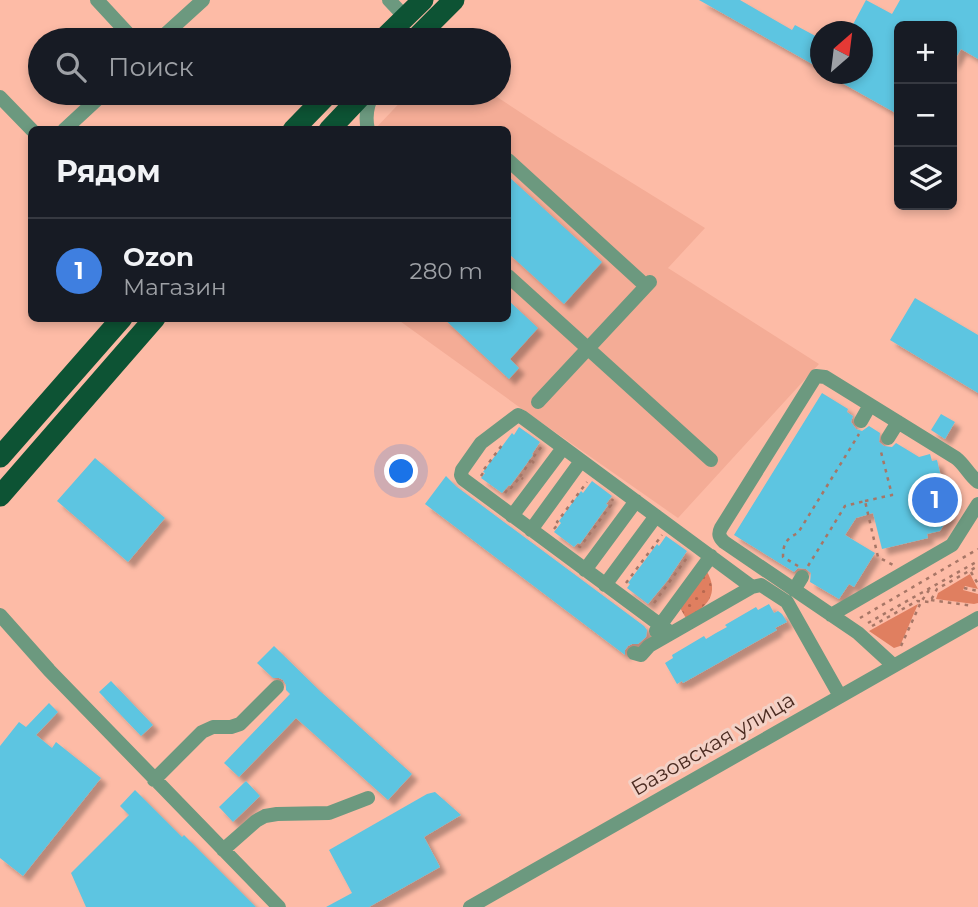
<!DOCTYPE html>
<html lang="ru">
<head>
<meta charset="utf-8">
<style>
	body { margin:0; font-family:Montserrat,sans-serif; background:#242831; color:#f1f3f6 }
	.controls { position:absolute; right:21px; top:21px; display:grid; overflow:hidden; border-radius:10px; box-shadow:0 4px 10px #0003 }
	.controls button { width:63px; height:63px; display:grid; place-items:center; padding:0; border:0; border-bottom:2px solid #363941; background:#171b24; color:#f1f3f6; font:35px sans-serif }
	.compass { position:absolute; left:810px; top:21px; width:63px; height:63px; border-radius:50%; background:#171b24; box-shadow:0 4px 10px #0003; rotate:28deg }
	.you { position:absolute; left:402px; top:472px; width:24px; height:24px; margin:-18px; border:5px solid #fff; border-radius:50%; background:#1a73e8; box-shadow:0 0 0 10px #1a73e833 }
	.badge { display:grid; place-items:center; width:46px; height:46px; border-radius:50%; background:#0f766e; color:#fff; font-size:23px; font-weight:700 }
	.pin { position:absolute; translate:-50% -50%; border:4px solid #fff; box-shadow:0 2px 7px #0006 }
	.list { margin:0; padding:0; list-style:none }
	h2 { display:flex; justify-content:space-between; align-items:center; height:91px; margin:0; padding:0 28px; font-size:30px }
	h2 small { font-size:23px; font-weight:400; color:#9ea1a6 }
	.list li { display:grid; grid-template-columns:46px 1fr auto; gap:21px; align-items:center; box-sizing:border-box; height:105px; padding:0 28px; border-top:2px solid #363941 }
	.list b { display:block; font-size:26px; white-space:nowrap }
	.list p { margin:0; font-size:23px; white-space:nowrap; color:#9ea1a6 }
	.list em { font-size:23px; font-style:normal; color:#9ea1a6 }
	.icon { flex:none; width:38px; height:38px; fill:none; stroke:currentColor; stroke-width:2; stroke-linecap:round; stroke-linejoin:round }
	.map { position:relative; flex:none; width:978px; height:907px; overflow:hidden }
	.search { position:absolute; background:#171b24; box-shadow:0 4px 10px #0003; left:28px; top:28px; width:483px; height:77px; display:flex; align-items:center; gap:18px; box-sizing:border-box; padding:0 24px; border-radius:38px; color:#9ea1a6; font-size:26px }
	.panel { position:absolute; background:#171b24; box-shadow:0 4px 10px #0003; left:28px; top:126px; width:483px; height:196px; border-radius:10px }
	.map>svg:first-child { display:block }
	.built { fill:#f4ac96 }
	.grass { fill:#e07f60 }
	.park { fill:url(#park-dots) }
	.building { fill:#5dc5e1; filter:url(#shadow) }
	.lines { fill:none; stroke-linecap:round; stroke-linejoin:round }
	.path { stroke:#a77666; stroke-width:2.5; stroke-dasharray:3.5 5; stroke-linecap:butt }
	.minor { stroke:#6c997f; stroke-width:14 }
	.highway { stroke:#0d5334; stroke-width:21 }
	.labels { text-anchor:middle; stroke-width:6; stroke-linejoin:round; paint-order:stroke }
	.street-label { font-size:21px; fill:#4b2b21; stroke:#f3d1c6 }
</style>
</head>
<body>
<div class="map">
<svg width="978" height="907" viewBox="0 0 978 907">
	<defs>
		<pattern id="park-dots" width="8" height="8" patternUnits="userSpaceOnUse" patternTransform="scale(1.75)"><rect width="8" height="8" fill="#e07f60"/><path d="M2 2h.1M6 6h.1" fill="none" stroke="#b8684f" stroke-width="1.8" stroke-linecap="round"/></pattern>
		<filter id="shadow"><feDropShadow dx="6" dy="6" stdDeviation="2" flood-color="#0004"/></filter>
	</defs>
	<rect width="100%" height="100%" fill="#fdbba6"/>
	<!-- built -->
	<path class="built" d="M409 93H491L558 137 705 228 668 268 819 364 678 518 522 409 397 319 508 318V130H374Z"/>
	<!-- grass -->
	<path class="grass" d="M970 574 978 589 965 586 963 590 978 594V603L974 604 936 599 938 593Z
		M918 604 900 646 894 648 869 631Z"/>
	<!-- park -->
	<path class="park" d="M706 570C721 595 706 606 687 620L679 606Z"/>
	<!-- building -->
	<path class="building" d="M699 0H740L792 30 795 25 821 39V69Z
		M866 0 892 14 900 0H978V59L961 49 952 65V26H899V115L826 74H863V32H849Z
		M508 176 602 262 564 304 508 253Z
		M915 298 978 335V393L890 340Z
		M508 300 538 328 510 359 519 368 509 379 443 318H508Z
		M822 393 848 409 847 412 853 416 851 422 856 429 862 431 869 426 880 433 879 442 884 446 892 447 896 443 919 457 930 454 932 461 937 460 950 515 940 531 927 534 928 538 882 549 873 513 856 518 845 535 875 553 854 587 849 584 839 599 810 582 811 573 806 569 798 568 794 572 734 535Z
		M941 414 955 422 945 439 931 430Z
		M519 427 540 442 532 454 533 455 510 486 509 485 502 493 481 478 485 473 483 472 512 433 514 435Z
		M95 458 165 518 128 562 57 501Z
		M446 476 457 487 644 626 647 630 646 637 638 644H632L628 646 625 650V655L425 504Z
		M592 481 612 496 606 504 608 505 580 544 578 543 574 547 554 532 561 523 559 521 581 491 583 493Z
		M666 536 687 551 667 581 648 604 627 588 630 584 628 583 657 544 659 546Z
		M769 604 774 613 778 611 782 614 787 622 775 628 777 630 683 683 682 681 677 684 665 663 673 658 672 655 704 636 706 639 716 633 727 627 725 625 756 607 758 610Z
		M274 646 321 692 412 774 388 800 296 718 239 777 224 763 290 694 286 690V685L283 680 279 678H273L257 663Z
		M111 681 153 725 141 736 99 692Z
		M49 703 58 712 36 735 52 748 56 742 101 778 23 876 0 858V746L19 722 26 727Z
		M246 781 260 796 233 822 219 807Z
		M135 790 182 837 184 835 256 907H86L71 873 129 815 120 806Z
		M435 792 461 815 424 837 440 867 369 907H326L352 893 329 850 427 794Z"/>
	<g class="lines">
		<!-- path -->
		<path class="path" d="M534 463 531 460 542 446
			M481 476 483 473 482 472 502 445
			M520 477 531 460
			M505 493 509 487 511 488 520 477 523 479
			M865 501 892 495 880 448
			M554 529 559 523 557 522 587 482
			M578 546 580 547 611 505 610 504 613 499
			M798 566 783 557C783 544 786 539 798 533L859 434
			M808 566 845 506 865 501 878 557 893 565
			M971 572 978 584
			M626 583 662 535
			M964 588 978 591
			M931 600 973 606
			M654 603 689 555
			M860 618 978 549
			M868 623 978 561
			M872 626 917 601 930 602 937 589 978 566
			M901 646 921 602 929 590"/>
		<!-- minor -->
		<path class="minor" d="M97 0 134 40
			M389 0 405 17
			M159 40 203 0
			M0 97 32 130
			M64 130 104 93
			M368 130C365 117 367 104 374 93
			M508 160 646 286
			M508 276 711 460
			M538 402 650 282
			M861 421 870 405
			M888 438 898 422
			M512 516 563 448
			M531 530 581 461
			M585 570 636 501
			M605 585 656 516
			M794 590 802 577
			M0 615 49 670 279 907
			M831 615 952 545 978 504
			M656 631 711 556
			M671 633 463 479 461 475 462 470 481 443 518 415 522 417 752 587
			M634 653 641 655 649 646 752 587 761 585 787 602 840 696
			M893 665 858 633 724 542C719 537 718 534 721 528L816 376 825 377 956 458C965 465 969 475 978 482
			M154 780 202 732 213 727H231L240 724 277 687
			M223 850 256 821 265 816 277 814 329 813 368 798
			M470 907 978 618"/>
		<!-- highway -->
		<path class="highway" d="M382 40 423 0
			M414 40 454 0
			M293 130 329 93
			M329 130 364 93
			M0 457 122 318
			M0 496 155 318"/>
	</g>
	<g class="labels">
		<!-- street labels -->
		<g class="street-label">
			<text transform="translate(713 744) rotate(-30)" y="7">Базовская улица</text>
		</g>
	</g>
</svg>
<div class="controls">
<button>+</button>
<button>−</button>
<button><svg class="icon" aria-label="layers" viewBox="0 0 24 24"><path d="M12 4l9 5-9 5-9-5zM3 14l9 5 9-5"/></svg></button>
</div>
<svg class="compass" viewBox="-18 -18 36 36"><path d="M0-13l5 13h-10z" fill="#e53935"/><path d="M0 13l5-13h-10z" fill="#9ea1a6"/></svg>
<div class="you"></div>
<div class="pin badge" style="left:935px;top:500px;background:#3f7fe0">1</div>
<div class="search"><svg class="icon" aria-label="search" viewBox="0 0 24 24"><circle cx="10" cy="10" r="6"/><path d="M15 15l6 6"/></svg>Поиск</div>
<section class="panel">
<h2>Рядом<small></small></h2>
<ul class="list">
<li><span class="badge" style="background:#3f7fe0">1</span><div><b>Ozon</b><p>Магазин</p></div><em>280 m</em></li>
</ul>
</section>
</div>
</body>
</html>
